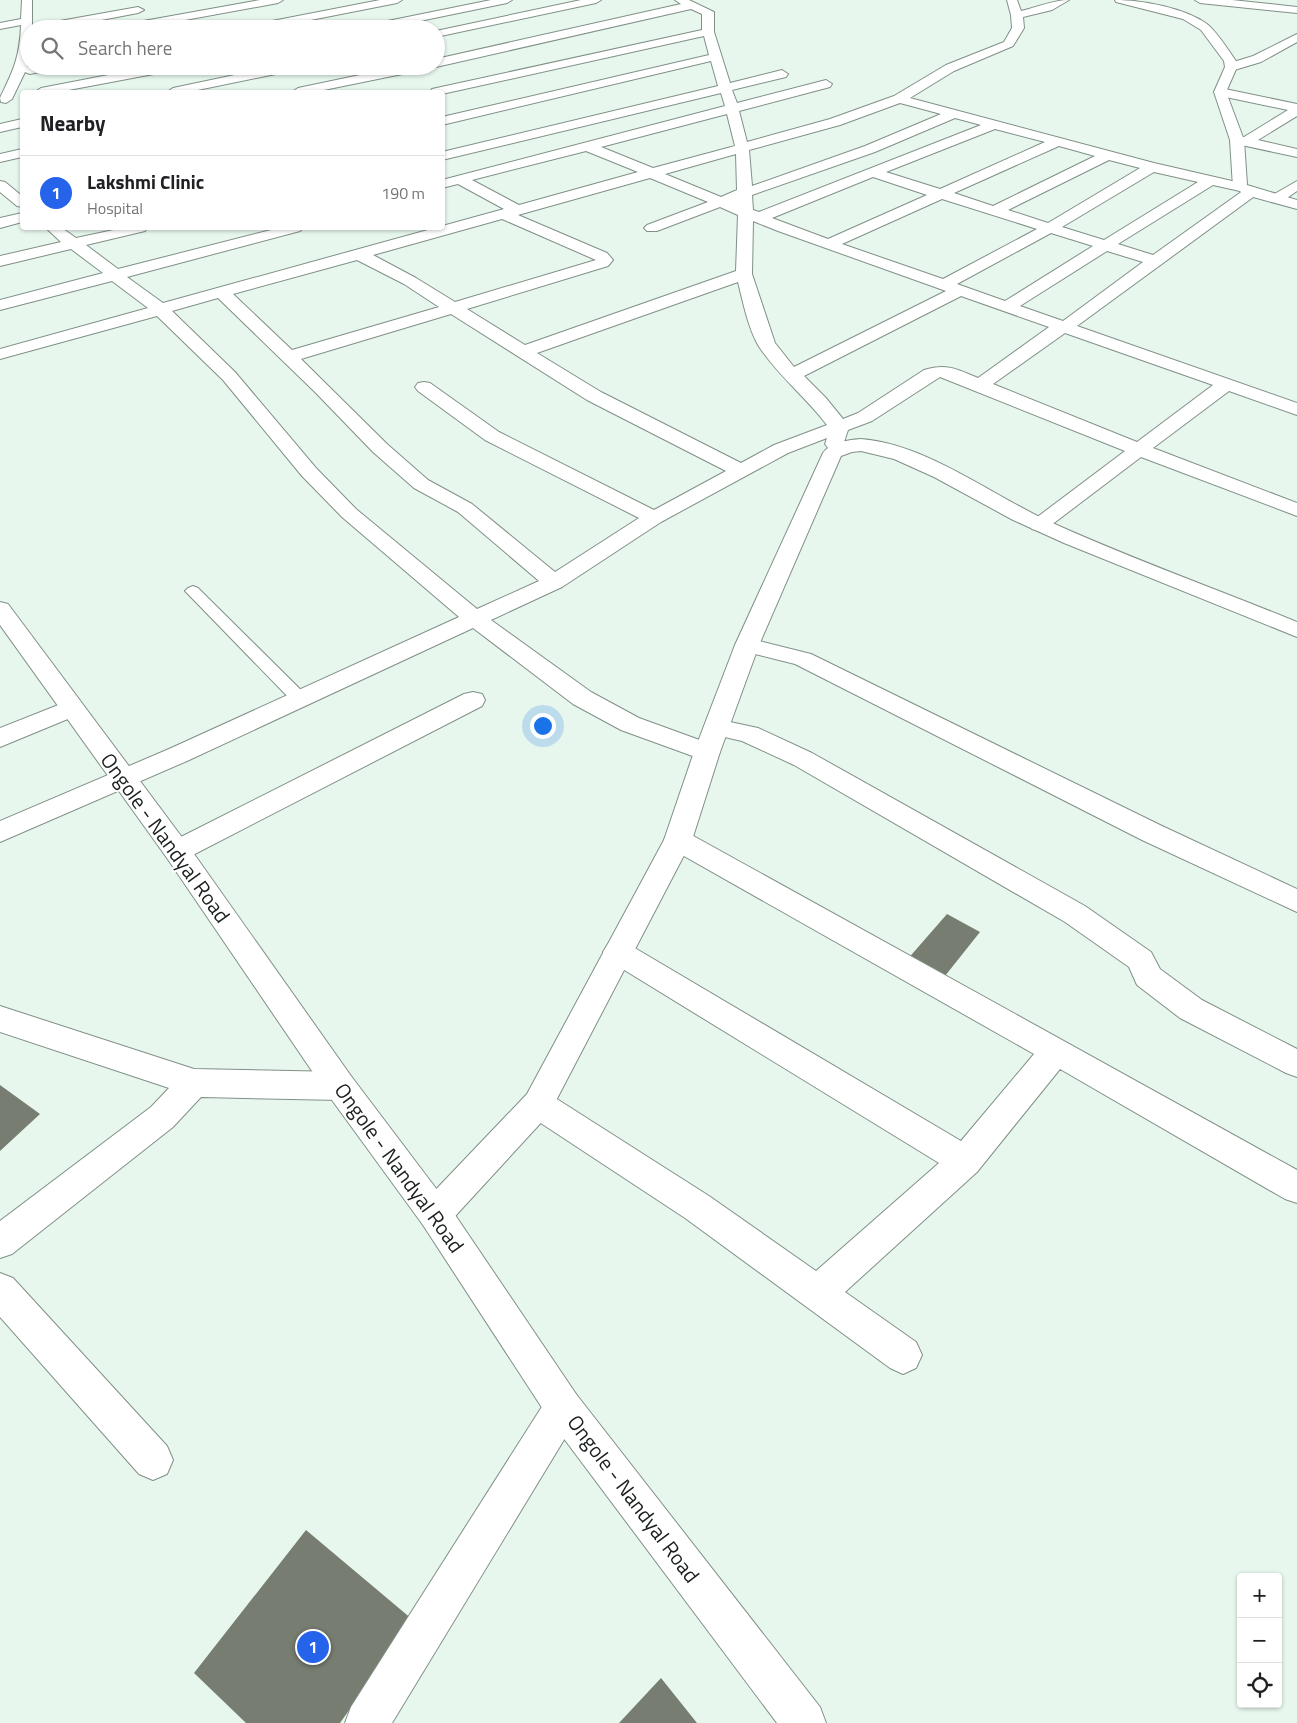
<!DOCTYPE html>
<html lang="en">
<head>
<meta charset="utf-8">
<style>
	body { margin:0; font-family:"Titillium Web",sans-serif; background:#f2f2f2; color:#202124 }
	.controls { position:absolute; right:15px; bottom:15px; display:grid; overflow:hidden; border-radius:5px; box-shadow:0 1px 4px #0004 }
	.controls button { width:45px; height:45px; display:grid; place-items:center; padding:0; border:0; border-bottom:1px solid #e0e0e0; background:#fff; color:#202124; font:25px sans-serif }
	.you { position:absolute; left:542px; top:725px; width:18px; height:18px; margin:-12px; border:4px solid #fff; border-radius:50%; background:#1a73e8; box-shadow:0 0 0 8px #1a73e833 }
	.badge { display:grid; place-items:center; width:32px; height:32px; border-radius:50%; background:#2563eb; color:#fff; font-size:16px; font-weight:700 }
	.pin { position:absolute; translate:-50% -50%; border:2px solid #fff; box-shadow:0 1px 5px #0006 }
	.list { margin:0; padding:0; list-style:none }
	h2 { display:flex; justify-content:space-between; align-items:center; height:65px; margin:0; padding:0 20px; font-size:21px }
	h2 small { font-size:16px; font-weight:400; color:#757577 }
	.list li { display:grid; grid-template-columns:32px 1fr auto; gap:15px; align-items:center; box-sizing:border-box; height:75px; padding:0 20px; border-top:1px solid #e0e0e0 }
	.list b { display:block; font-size:19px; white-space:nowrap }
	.list p { margin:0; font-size:16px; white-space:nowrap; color:#757577 }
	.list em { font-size:16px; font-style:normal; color:#757577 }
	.icon { flex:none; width:28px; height:28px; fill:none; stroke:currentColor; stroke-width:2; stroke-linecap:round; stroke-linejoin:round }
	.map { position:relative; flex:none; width:1297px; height:1723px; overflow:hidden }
	.search { position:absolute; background:#fff; box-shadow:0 1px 4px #0004; left:20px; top:20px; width:425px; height:55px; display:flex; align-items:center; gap:12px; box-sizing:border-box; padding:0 18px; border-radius:28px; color:#757577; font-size:19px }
	.panel { position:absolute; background:#fff; box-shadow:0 1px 4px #0004; left:20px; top:90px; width:425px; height:140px; border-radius:5px }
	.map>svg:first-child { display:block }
	.building { fill:#777e71 }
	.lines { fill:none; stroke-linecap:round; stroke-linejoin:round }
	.service-casing { stroke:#819087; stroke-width:2 }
	.minor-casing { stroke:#819087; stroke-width:2 }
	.secondary-casing { stroke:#819087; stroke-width:2 }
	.primary-casing { stroke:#819087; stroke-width:2 }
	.service { fill:#fff; fill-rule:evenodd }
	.minor { fill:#fff; fill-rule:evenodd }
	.secondary { fill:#fff; fill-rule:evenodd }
	.primary { fill:#fff; fill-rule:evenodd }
	.labels { text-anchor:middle; stroke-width:4; stroke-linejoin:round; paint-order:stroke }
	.near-street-label { font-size:21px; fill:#1a1f1c; stroke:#fff }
</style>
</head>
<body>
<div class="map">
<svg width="1297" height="1723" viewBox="0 0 1297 1723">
	<rect width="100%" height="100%" fill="#e7f7ed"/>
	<!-- building -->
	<path class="building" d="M947 914 980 932 941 981 906 961Z
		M0 1085 40 1114 0 1151Z
		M306 1530 413 1620 340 1723H246L194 1673Z
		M661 1678 697 1723H619Z"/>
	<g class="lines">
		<defs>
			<path id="service" d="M193 586 198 588 305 694 307 698 305 702 299 703 293 702 188 594 185 591 188 588Z"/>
			<path id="minor" d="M22 0H32V26L138 7 144 10 138 13 54 29H29L27 67 55 66 53 69 30 74 25 72 12 99 6 103 1 102 0 98C13 71 20 57 21 25L0 29V23L21 19Z
				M260 0H283L278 3 136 29H110L116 26Z
				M380 0H402L397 3 265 29H240L246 26Z
				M491 0H512L507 3 381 29H357L363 26Z
				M581 0H601L596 3 436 37V31Z
				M675 0H689L714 12V32L730 83 782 70 788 74 786 77 732 90 737 103 826 80 832 84 830 87 739 111 747 142 830 119 894 96 946 65 1004 42 1012 28 1011 15 1007 0H1017L1021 11C1038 7 1053 0 1069 0L1052 10 1023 17 1024 28 1013 46 954 71 910 98 1154 163 1245 184 1247 187 1246 189H1256L1258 192 1256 195 1077 326 1297 403V415L1229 391 1153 448 1297 503V516L1141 457 1046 529 1039 531 1032 529 1029 525 1032 521 1125 451 940 377 872 421 848 430 842 448 835 450 828 448 825 444 827 438 788 453 661 522 562 587 491 620 591 692 639 718 716 746 720 752 716 758 707 761 698 758 621 730 573 704 473 628 187 761 0 842V821L169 749 459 617 342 517 302 476 223 380 157 316 0 359V349L148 308 112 281 0 310V300L103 273 71 249 0 266V256L61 242 46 228H62L76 238 123 228H147L145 231 86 245 118 269 279 228H303L300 231 127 277 163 303 504 209 458 184 442 188V180L725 106 721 93 442 160V152L718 86 711 61 442 125V117L709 55 704 36 442 94V92H430L432 89 702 30V14L691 9 436 67V59L681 4ZM900 103 941 114 865 146 752 186 749 150 840 125ZM727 114 735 146 653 168 601 147ZM955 118 981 125 759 212 753 210 752 195 875 152ZM995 129 1045 142 940 189 886 172ZM1059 146 1095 156 993 206 954 193ZM586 151 638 172 519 205 472 180ZM736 154 737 190 721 197 665 174ZM1109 160 1140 168 1048 223 1008 210ZM1154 172 1198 182 1104 240 1062 227ZM873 177 927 195 828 239 772 218ZM650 178 708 202 647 225 644 228 647 231H657L720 207 738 215 736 271 525 345 467 309 608 266 613 260 607 253 518 215ZM1213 185 1240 191 1244 190 1153 255 1118 244ZM942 199 1037 229 943 279 842 244ZM502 219 596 260 455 302 416 278 373 255ZM753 221 778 231 946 291 794 367 775 343 752 274ZM1051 233 1093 246 1005 301 957 284ZM1107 251 1143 262 1063 321 1020 306ZM357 260 404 284 439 307 292 350 233 294ZM738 282C743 302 748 327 758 345 777 375 806 397 827 425L774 445 741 463 601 392 537 353ZM961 296 1049 327 978 378C957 369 946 363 924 370L858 413 843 419 826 398 804 376ZM218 298 315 392 373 452 414 488 458 512 539 581 477 609 356 509 316 468 235 372 172 311ZM451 314 587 400 726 471 654 510 499 432 430 383 424 382 418 383 415 387 418 391 485 440 639 518 555 572 472 504 428 480 387 444 301 359ZM1065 333 1213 385 1137 442 993 384Z
				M1297 34V42L1261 62 1231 71 1225 67 1227 64 1253 56Z
				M155 66H181L175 70 58 92H35L41 88Z
				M277 66H301L295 70 188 92H167L173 88Z
				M403 66H428L422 70 314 92H292L298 88Z
				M1220 88 1297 104V116L1258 140 1297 149V157L1232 143 1230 140 1232 137H1244L1288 110 1216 95 1214 92 1216 89Z
				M22 119V127L0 132V124Z
				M22 149V157L0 162V154Z
				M0 181 5 182 22 196V207L17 206 0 192Z
				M1297 181V191L1281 202H1271L1269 199 1271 196Z
				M22 213V222L0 228V218Z
				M747 638 811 654 1162 826 1297 889V912L1142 840 795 664 739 650 735 645 739 640Z
				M473 692 482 694 485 700 482 706 187 858 177 861 167 858 163 851 167 844 464 694Z
				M71 700 80 702 83 708 80 714 0 747V728Z
				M716 719 758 728 812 753 1085 906 1151 952 1160 969 1202 1000 1297 1049V1077L1286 1073 1180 1018 1137 985 1129 967 1065 922 794 765 742 741 707 733 704 727 707 721Z
				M678 830 688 833 1297 1170V1203L1285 1199 1060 1069 977 1172 845 1292 916 1342 922 1355 916 1368 903 1374 890 1368 685 1218 527 1114 522 1104 527 1094 538 1090 549 1094 709 1196 816 1271 939 1163 608 960 603 952 608 944 618 940 628 944 961 1141 1034 1054 668 847 664 840 668 833Z
				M0 1006 194 1069 340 1072 351 1076 356 1086 351 1096 340 1100 201 1097 173 1127 12 1254 0 1258V1221L151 1107 169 1088 0 1032Z
				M0 1273 13 1278 167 1446 173 1460 167 1474 153 1480 139 1474 0 1317Z"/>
			<path id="secondary" d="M1115 0C1142 0 1185 8 1207 24 1218 33 1228 50 1236 61L1237 67 1226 92 1244 140 1247 185 1297 200V209L1246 195 1233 187 1230 140 1214 92 1225 67 1224 61 1201 30 1183 19 1116 2Z
				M861 439C926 444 990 494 1048 521 1129 558 1214 588 1297 622V637L1064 543 1013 520 934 477 894 459 861 451 852 452 841 456 759 645 720 752 692 840 549 1114 447 1225 435 1230 423 1225 418 1214 423 1203 527 1094 664 840 694 752 735 645 823 453C831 442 849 440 861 439Z
				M563 1388 576 1394 582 1407 576 1420 392 1723H345L351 1707 550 1394Z"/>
			<path id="primary" d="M1195 0H1232L1297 7V13L1200 3Z
				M0 602 8 604 187 844 351 1076 447 1203 576 1394 820 1707 826 1723H777L550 1420 423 1225 329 1096 167 858 0 625Z"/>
		</defs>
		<!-- service casing -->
		<use href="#service" class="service-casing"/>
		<!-- minor casing -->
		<use href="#minor" class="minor-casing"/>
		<!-- secondary casing -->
		<use href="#secondary" class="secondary-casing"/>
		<!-- primary casing -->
		<use href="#primary" class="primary-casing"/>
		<!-- service -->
		<use href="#service" class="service"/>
		<!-- minor -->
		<use href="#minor" class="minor"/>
		<!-- secondary -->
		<use href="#secondary" class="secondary"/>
		<!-- primary -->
		<use href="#primary" class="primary"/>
	</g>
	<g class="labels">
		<!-- near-street labels -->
		<g class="near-street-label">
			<text transform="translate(165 838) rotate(54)" y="7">Ongole - Nandyal Road</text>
			<text transform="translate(399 1168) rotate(54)" y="7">Ongole - Nandyal Road</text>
			<text transform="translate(633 1499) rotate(53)" y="7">Ongole - Nandyal Road</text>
		</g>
	</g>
</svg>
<div class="controls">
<button>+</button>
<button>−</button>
<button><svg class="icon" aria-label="locate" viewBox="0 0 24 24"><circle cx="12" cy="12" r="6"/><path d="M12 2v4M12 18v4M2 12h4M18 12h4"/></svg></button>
</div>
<div class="you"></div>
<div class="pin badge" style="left:313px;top:1647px">1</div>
<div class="search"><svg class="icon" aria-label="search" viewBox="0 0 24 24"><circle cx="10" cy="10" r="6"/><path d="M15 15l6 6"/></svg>Search here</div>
<section class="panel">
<h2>Nearby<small></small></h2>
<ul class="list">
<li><span class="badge">1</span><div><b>Lakshmi Clinic</b><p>Hospital</p></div><em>190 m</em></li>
</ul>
</section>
</div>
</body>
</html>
